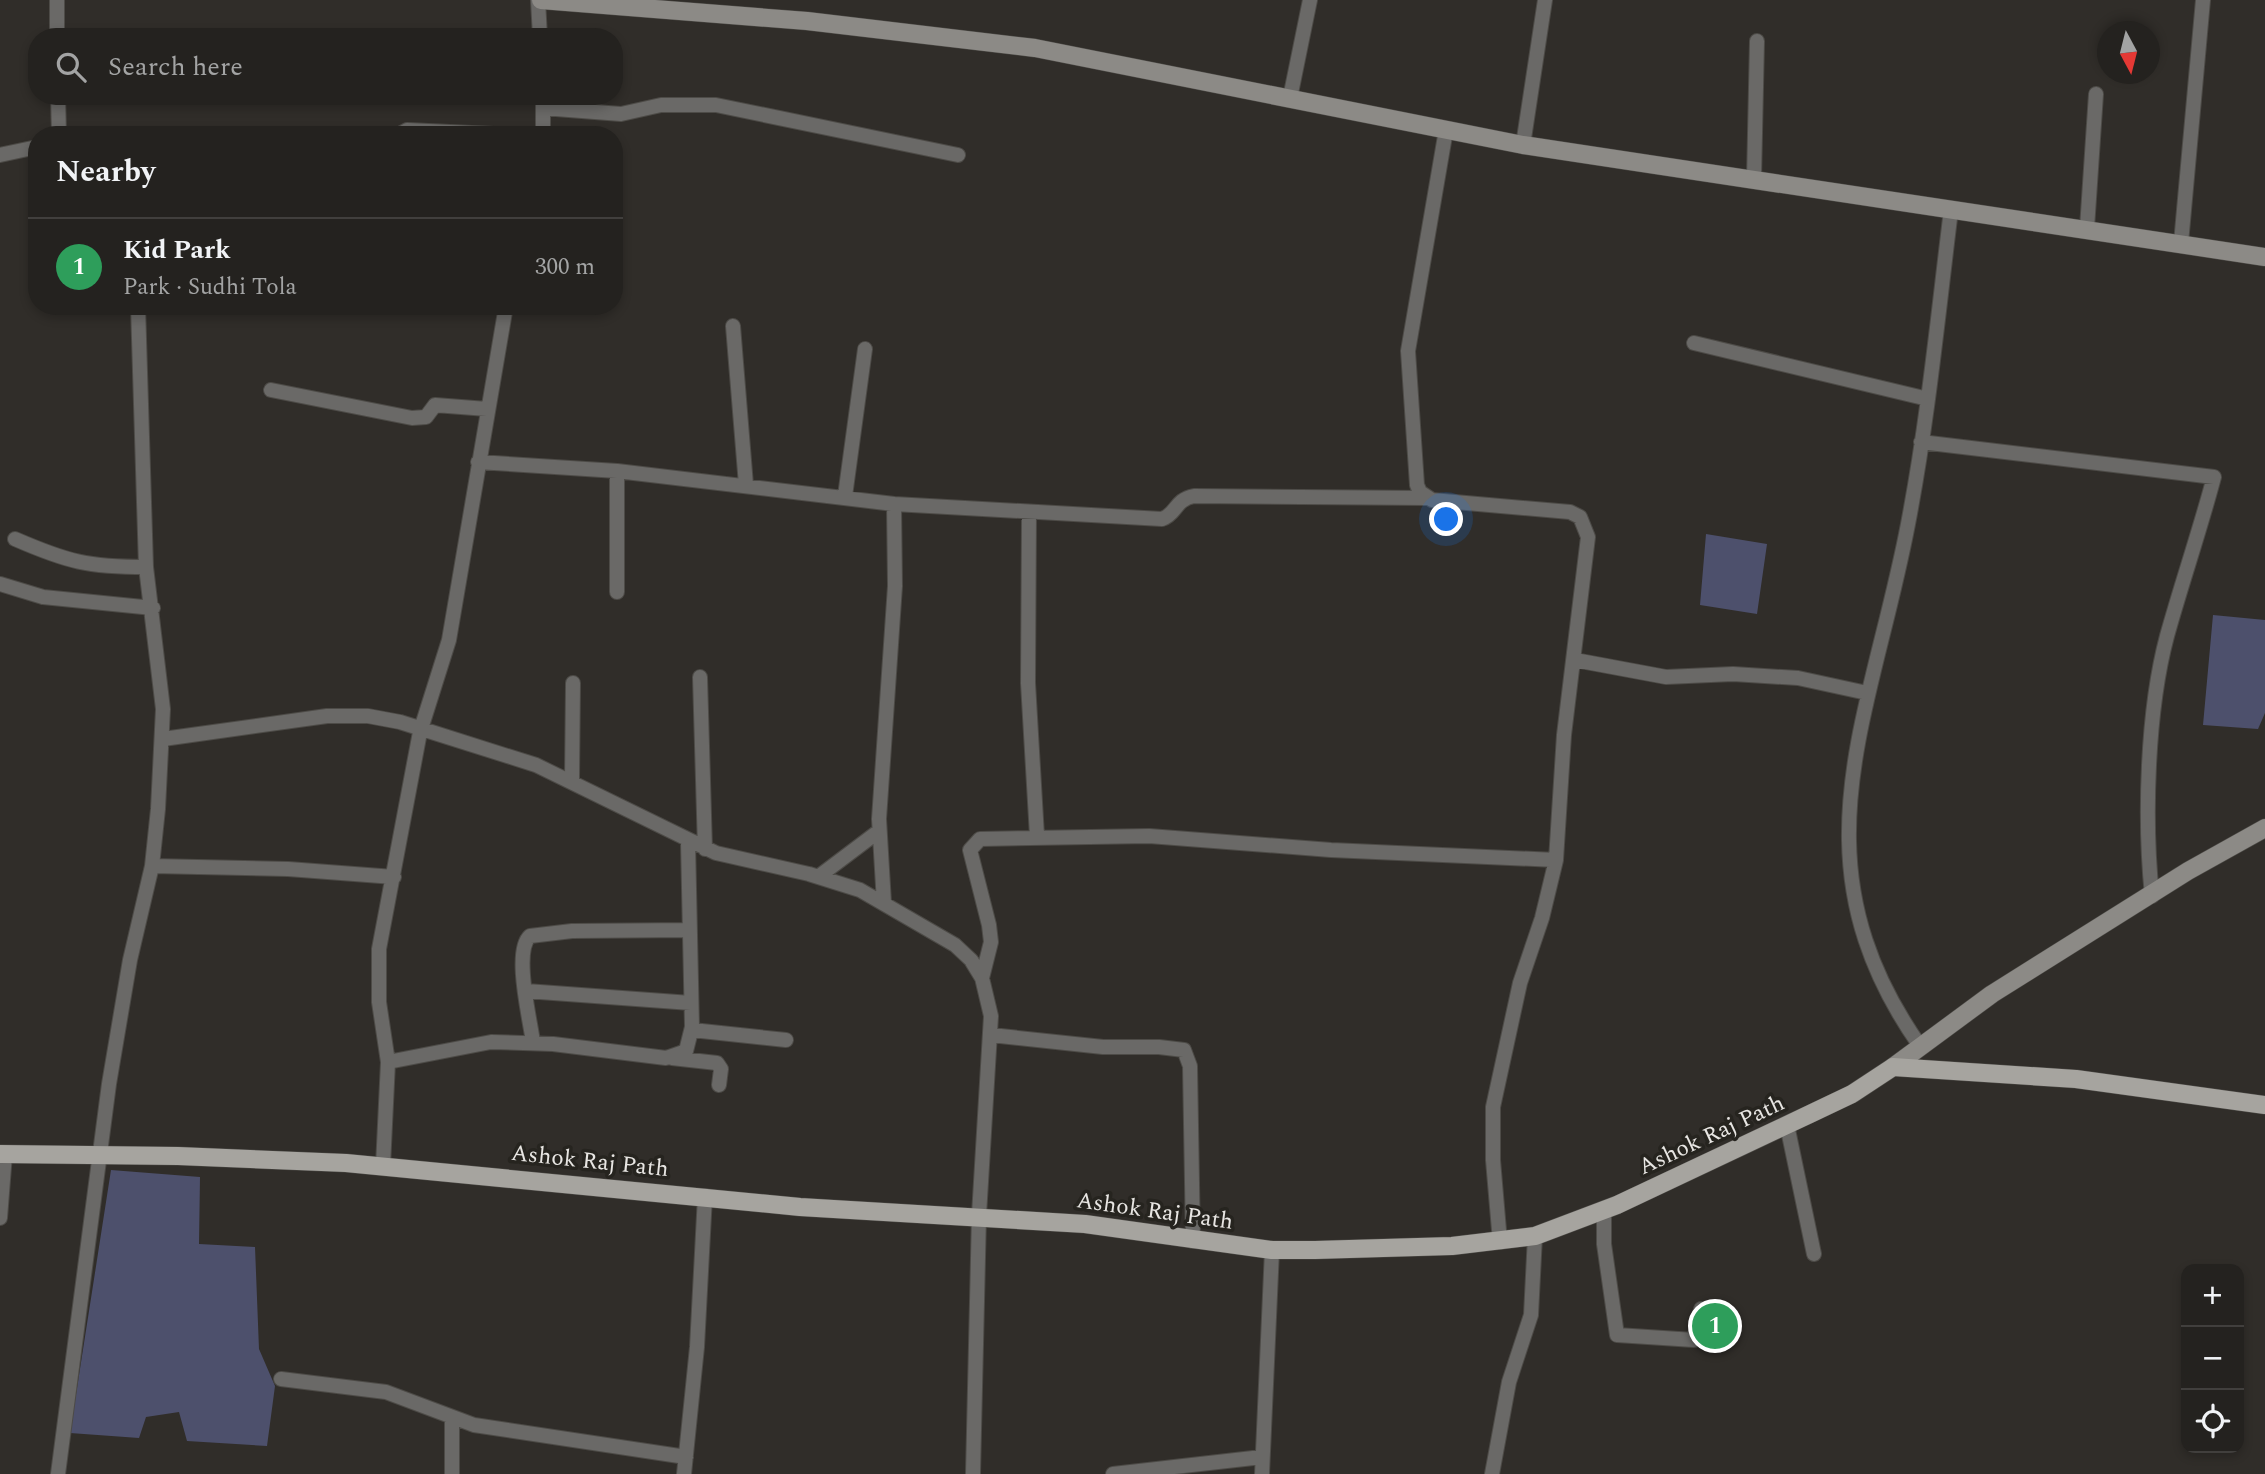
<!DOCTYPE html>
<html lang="en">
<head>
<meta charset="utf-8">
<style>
	body { margin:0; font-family:Spectral,serif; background:#302f2c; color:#f1f3f6 }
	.controls { position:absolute; right:21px; bottom:21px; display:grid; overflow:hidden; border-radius:14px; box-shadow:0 4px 10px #0003 }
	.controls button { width:63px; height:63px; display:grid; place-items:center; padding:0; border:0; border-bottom:2px solid #413f3d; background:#24221f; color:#f1f3f6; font:35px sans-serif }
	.compass { position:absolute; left:2097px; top:21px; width:63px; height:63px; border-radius:50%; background:#24221f; box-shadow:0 4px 10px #0003; rotate:173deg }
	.you { position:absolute; left:1447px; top:520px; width:24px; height:24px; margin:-18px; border:5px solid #fff; border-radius:50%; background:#1a73e8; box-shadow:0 0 0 10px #1a73e833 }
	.badge { display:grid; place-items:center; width:46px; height:46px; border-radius:50%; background:#ea580c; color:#fff; font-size:23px; font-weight:700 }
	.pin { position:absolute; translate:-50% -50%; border:4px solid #fff; box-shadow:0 2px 7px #0006 }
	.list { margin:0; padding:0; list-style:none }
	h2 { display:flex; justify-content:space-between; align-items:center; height:91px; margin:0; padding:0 28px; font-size:30px }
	h2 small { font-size:23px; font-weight:400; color:#a3a4a4 }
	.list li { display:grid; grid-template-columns:46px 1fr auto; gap:21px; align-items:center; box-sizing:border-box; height:98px; padding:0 28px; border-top:2px solid #413f3d }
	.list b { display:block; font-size:26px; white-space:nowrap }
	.list p { margin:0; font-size:23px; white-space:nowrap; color:#a3a4a4 }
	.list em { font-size:23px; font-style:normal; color:#a3a4a4 }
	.icon { flex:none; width:38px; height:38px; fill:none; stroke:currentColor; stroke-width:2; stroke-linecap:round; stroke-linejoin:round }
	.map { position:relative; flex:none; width:2265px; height:1474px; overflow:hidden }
	.search { position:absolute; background:#24221f; box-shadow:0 4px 10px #0003; left:28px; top:28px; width:595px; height:77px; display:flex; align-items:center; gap:18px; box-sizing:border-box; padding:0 24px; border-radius:28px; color:#a3a4a4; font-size:26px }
	.panel { position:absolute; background:#24221f; box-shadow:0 4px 10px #0003; left:28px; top:126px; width:595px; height:189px; border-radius:28px }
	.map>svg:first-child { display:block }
	.green { fill:#4d506c }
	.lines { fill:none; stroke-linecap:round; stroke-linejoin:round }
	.minor-casing { stroke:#4d4b47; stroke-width:16 }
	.secondary-casing { stroke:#4d4b47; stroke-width:19 }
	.primary-casing { stroke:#4d4b47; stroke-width:19 }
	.minor { stroke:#6a6967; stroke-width:14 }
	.secondary { stroke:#8c8a86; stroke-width:18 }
	.primary { stroke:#a6a49f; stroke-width:18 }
	.labels { text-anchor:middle; stroke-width:7; stroke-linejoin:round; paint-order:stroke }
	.street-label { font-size:23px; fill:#e8e6e3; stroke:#26241f }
</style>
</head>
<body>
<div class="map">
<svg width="2265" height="1474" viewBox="0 0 2265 1474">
	<rect width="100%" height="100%" fill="#302d29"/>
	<!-- green -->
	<path class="green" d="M1706 534 1767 544 1757 614 1700 605Z
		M2213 615 2265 620V713L2258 729 2203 725Z
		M111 1170 200 1177 199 1244 255 1247 259 1349 275 1386 267 1446 187 1441 179 1412 146 1417 139 1438 70 1433Z
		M1704 1311 1730 1317 1727 1334 1698 1335Z"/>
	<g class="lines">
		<defs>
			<path id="minor" d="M57 0V37
				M538 0 540 37
				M58 96 59 135
				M543 96V135
				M1290 98 1310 0
				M543 108 621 114 661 105H716L958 155
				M1446 130 1408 351 1417 485 1420 492 1432 500 1570 512 1580 517 1588 537 1564 735 1556 860 1542 918 1520 983 1493 1107V1160L1500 1242
				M398 135 407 130 513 135
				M1523 145 1545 0
				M0 155 37 147
				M1754 179 1757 41
				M2087 228 2096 94
				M2181 243 2203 0
				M733 326 746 485
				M1694 343 1928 399
				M271 390 412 418 426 417 435 405 487 409
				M1921 442 2214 477C2200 530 2182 582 2167 636 2147 711 2144 819 2152 896
				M478 462 617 471 894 504
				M845 496 865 349
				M1029 512 1028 683 1037 836
				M15 539C68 562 88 567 146 567
				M0 584 43 597 153 608
				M617 592V471
				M1575 660 1666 677 1733 674 1798 678 1867 693
				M700 677 705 849
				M163 739 327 716H368L400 722 536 765 716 853 809 874 860 890 955 945 971 960 982 978 991 1016 979 1215 973 1474
				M572 780 573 683
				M152 866 288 869 394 877
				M818 877 879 831
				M884 903 879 819 895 586 894 504 1162 519C1177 514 1174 500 1194 496L1426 498
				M982 978 991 942 989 925 970 850 980 839 1149 836 1331 850 1556 860
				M526 991 691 1003
				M692 1030 786 1040
				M991 1035 1103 1047H1159L1184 1050 1190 1066 1193 1241
				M533 1042C530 1019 513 951 530 936L572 931 690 930
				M1920 1046C1790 861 1871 719 1908 524 1928 420 1938 315 1951 210
				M672 1058 717 1063 721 1069 719 1085
				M388 1062 491 1042 553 1044 666 1058 686 1051 692 1027 688 842
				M1787 1125 1814 1254
				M383 1166 388 1062 379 1002V949L420 732 449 640 506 306
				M1604 1210V1244L1617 1335 1694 1340 1701 1309
				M0 1218 5 1154
				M281 1379 386 1392 474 1425 686 1457
				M452 1418V1474
				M58 1474 109 1084 130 960 152 866 158 809 163 709 146 567 138 306
				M684 1474 697 1347 705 1196
				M1113 1474 1262 1457
				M1262 1474 1272 1250
				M1492 1474 1509 1382 1531 1315 1535 1236"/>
			<path id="secondary" d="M541 0 807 21 1035 48 1523 145 2265 257
				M1893 1067 1992 994 2188 871 2265 828"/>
			<path id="primary" d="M0 1154 178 1156 346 1163 800 1207 1085 1224 1272 1250H1315L1452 1246 1535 1236 1617 1205 1810 1114 1852 1094 1893 1067 2076 1079 2265 1105"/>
		</defs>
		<!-- minor casing -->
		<use href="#minor" class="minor-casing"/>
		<!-- secondary casing -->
		<use href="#secondary" class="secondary-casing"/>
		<!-- primary casing -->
		<use href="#primary" class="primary-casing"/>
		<!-- minor -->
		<use href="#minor" class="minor"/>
		<!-- secondary -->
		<use href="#secondary" class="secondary"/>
		<!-- primary -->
		<use href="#primary" class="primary"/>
	</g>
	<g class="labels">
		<!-- street labels -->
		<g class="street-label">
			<text transform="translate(1711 1134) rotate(-25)" y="8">Ashok Raj Path</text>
			<text transform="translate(590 1160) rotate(6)" y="8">Ashok Raj Path</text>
			<text transform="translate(1155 1210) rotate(8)" y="8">Ashok Raj Path</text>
		</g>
	</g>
</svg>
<div class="controls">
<button>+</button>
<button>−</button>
<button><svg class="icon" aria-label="locate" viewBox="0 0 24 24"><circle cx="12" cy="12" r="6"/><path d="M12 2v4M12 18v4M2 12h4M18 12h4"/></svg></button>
</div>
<svg class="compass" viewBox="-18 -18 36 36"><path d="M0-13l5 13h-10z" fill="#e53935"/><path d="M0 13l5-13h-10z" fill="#a3a4a4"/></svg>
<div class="you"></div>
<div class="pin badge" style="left:1715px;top:1326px;background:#2e9e5b">1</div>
<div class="search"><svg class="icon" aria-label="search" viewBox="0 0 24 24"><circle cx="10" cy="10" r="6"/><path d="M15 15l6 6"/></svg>Search here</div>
<section class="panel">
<h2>Nearby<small></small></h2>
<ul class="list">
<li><span class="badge" style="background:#2e9e5b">1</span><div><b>Kid Park</b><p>Park · Sudhi Tola</p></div><em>300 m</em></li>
</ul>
</section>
</div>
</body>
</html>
